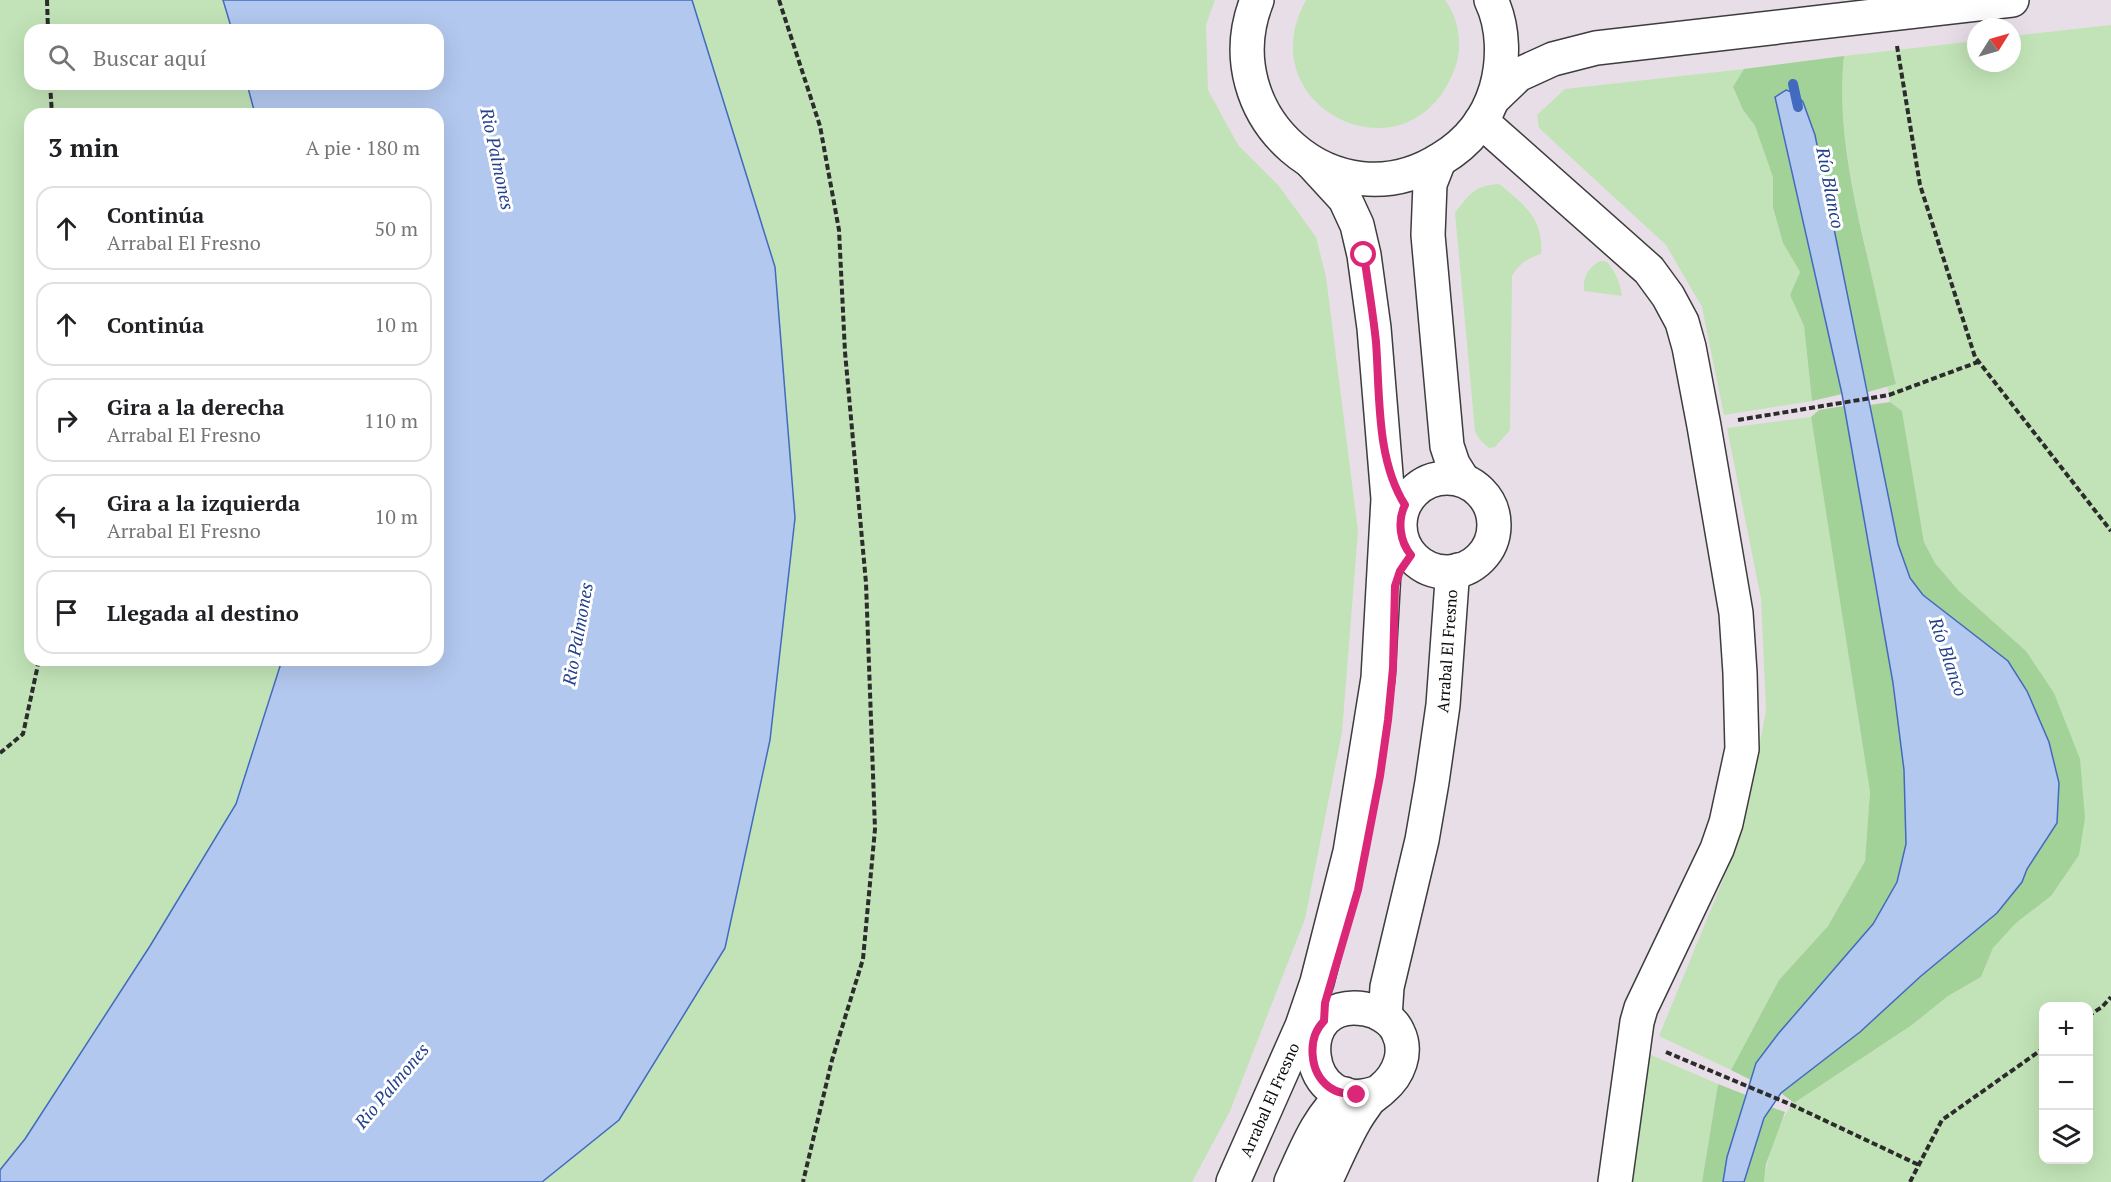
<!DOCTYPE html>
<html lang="es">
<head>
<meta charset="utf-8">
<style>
	body { margin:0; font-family:"PT Serif",serif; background:#f2f2f2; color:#202124 }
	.controls { position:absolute; right:18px; bottom:18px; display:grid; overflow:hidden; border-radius:12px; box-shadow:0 6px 24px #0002 }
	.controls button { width:54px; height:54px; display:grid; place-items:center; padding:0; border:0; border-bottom:2px solid #e0e0e0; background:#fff; color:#202124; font:30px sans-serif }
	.compass { position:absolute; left:1967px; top:18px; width:54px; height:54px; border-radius:50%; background:#fff; box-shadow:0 6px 24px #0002; rotate:53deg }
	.stop { position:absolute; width:18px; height:18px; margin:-14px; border:4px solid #db2777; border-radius:50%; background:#fff }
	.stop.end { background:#db2777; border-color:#fff; box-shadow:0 2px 6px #0008 }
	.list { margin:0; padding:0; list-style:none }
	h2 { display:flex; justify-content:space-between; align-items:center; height:78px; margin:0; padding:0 24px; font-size:26px }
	h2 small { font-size:20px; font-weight:400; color:#757577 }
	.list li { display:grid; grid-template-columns:39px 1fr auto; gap:18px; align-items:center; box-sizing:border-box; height:84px; margin:0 12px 12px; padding:0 12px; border:2px solid #e0e0e0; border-radius:18px }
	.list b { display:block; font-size:22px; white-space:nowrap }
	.list p { margin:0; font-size:20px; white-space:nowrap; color:#757577 }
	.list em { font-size:20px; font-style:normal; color:#757577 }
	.icon { flex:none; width:33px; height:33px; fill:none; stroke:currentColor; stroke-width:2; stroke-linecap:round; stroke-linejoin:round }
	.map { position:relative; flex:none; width:2111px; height:1182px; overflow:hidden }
	.search { position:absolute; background:#fff; box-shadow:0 6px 24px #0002; left:24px; top:24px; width:420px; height:66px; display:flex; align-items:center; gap:15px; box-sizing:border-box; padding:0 21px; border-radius:18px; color:#757577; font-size:22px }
	.panel { position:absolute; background:#fff; box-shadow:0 6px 24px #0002; left:24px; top:108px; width:420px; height:558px; border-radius:18px }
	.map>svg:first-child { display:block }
	.industrial { fill:#e8dee7; fill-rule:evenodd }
	.green { fill:#c2e3b7; fill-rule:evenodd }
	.forest { fill:#a2d298 }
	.water { fill:#b3c8ef; stroke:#426abe; stroke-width:1.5 }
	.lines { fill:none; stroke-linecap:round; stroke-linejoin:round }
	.stream { stroke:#426abe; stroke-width:10 }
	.minor-casing { stroke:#3d3d3d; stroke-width:36 }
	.path { stroke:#2c2c2c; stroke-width:4; stroke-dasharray:6 3; stroke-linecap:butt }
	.minor { stroke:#fff; stroke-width:33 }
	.route { stroke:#db2777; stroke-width:8 }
	.labels { text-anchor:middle; stroke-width:6; stroke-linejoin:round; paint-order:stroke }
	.street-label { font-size:16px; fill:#0a0a0a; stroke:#fff }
	.water-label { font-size:18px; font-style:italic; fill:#22408d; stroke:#fff }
</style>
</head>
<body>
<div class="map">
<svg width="2111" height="1182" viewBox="0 0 2111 1182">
	<rect width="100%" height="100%" fill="#fbfde9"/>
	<!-- industrial -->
	<path class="industrial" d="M1151 0H2111V1182H1121ZM1976 27H2012V63H1976ZM2044 1006H2088V1160H2044Z"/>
	<!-- green -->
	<path class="green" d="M0 0H223L232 30H30V84H247L255 114H30V660H282L236 804 150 946 25 1139 0 1170Z
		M692 0H1215L1206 25 1208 90 1238 145 1279 186 1316 237 1326 277 1358 531 1342 732 1305 919 1230 1111 1192 1182H542L619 1120 795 518 775 267Z
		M1306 0H1445C1458 16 1463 46 1456 65 1414 189 1245 110 1306 0Z
		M2111 25V1182H1764C1767 1157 1777 1121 1794 1103L1912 1025 1948 996 1981 977 1993 948 2016 923 2051 896 2026 651 1959 591 1935 563 1924 542 1902 411 1890 402 1887 386 1896 383C1886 340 1876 297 1867 254 1852 189 1837 122 1844 56L1976 41V63H2012V36ZM2044 1006H2088V1160H2044Z
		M1744 69 1733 88 1743 110 1755 126 1774 177 1773 209 1783 243 1800 272 1790 295 1804 326 1812 401 1724 415 1702 307 1666 245 1539 128 1537 115 1565 89Z
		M1499 184C1524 204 1544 219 1541 254 1526 259 1520 263 1512 276L1510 430 1495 447 1489 448 1480 440 1475 431 1455 213C1470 194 1473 186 1499 184Z
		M1600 261 1607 262C1616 273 1620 282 1622 296L1584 291C1583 277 1587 269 1600 261Z
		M1811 417 1870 792 1865 861 1828 926 1779 980 1731 1070 1659 1036 1737 846 1755 770 1766 710 1761 599 1727 428Z
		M1651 1055 1718 1084 1702 1182H1630L1645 1069Z"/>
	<!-- forest -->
	<path class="forest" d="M1844 56C1837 122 1852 190 1867 255 1877 298 1886 341 1896 384L1868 392 1845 291 1815 135 1803 102 1775 97 1842 394 1812 401 1804 326 1790 295 1800 272 1783 243 1773 208V177L1755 126 1743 110 1733 87 1744 69Z
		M1890 402 1902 411 1924 542 1935 563 1959 591 2026 651 2054 693 2080 759 2085 818 2079 855 2051 896 2016 923 1993 948 1981 977 1948 996 1912 1025 1794 1103 1781 1093 1860 1032 1921 976 1997 913 2022 882 2027 869 2057 823 2059 783 2049 742 1973 636 1923 595 1910 578 1898 544 1870 405Z
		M1844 406 1893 683 1904 770 1906 844 1897 882 1873 924 1778 1034 1756 1063 1751 1080 1731 1070 1779 980 1828 926 1865 861 1870 792 1811 417 1819 410Z
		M1718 1084 1746 1095 1727 1157 1723 1182H1702Z
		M1771 1107 1785 1112 1766 1164 1764 1182H1744L1764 1118Z"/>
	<!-- water -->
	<path class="water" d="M223 0H692L775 267 795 518 770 740 725 948 619 1120 542 1182H0V1170L25 1139 150 946 236 804 282 660H438V114H255L247 84H438V30H232Z
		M1786 90 1795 93 1803 102 1815 135 1898 544 1910 578 1923 595 2008 661 2027 691 2049 742 2059 783 2057 823 2027 869 2022 882 1997 913 1921 976 1860 1032 1781 1093 1764 1118 1744 1182H1723L1727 1157 1756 1063 1778 1034 1873 924 1897 882 1906 844 1904 770 1893 683 1842 394 1775 97Z"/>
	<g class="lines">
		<!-- stream -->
		<path class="stream" d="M1793 84 1798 107"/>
		<defs>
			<g id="minor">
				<path d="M1257 0C1211 115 1336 226 1441 159 1468 143 1487 119 1496 89 1504 61 1504 27 1491 0"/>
				<path d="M1493 99 1518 75 1553 59 1596 48 2012 0"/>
				<path d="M1481 121 1649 270 1668 296 1682 322 1689 347 1704 426 1736 613 1740 673 1742 749 1726 823 1717 849 1641 1008 1637 1022 1615 1182"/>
				<path d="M1439 161 1430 184 1428 235 1447 446 1453 464 1463 480"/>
				<circle cx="1447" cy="525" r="47"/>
				<path id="s1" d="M1385 1017 1387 987 1422 840 1432 782 1443 705 1452 581 1458 570"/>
				<path id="s2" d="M1233 1182 1302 1026 1317 982 1350 852 1378 678 1388 499 1374 328 1364 255 1357 225 1345 199 1311 162"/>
				<path d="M1291 1182C1305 1152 1318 1116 1345 1094"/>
				<path d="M1325 1182C1334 1163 1343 1142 1353 1124 1357 1116 1363 1108 1368 1101 1372 1096 1378 1093 1382 1089 1399 1075 1408 1052 1398 1032 1393 1020 1378 1011 1365 1009 1289 995 1301 1121 1378 1092"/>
			</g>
		</defs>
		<!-- minor casing -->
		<use href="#minor" class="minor-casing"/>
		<!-- path -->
		<path class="path" d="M47 0 48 30
			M779 0 820 126 839 230 845 352 866 583 875 829 863 959 832 1060 803 1182
			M1897 46 1920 185 1975 357 2111 531
			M50 84 52 114
			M1738 420 1889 395 1978 362
			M0 753 23 734 39 660
			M2088 1016 2102 1007 2111 997
			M1666 1052 1792 1105 1919 1165
			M1910 1182 1942 1120 2044 1048"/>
		<!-- minor -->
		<use href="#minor" class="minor"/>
	</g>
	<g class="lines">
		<!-- route -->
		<path class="route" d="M1357 1095C1347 1094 1337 1093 1329 1087 1309 1072 1307 1038 1324 1021L1325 1003 1358 890 1380 776 1388 720 1393 668 1395 586 1400 571 1411 555C1400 542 1397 521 1405 505 1376 459 1380 395 1376 342 1373 313 1368 284 1364 255"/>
	</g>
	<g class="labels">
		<!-- street labels -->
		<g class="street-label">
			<text dy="6" stroke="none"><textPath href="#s1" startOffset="372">Arrabal El Fresno</textPath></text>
			<text dy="6" stroke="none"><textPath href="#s2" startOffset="90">Arrabal El Fresno</textPath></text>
		</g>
		<!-- water labels -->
		<g class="water-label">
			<text transform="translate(497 159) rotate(78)" y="6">Rio Palmones</text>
			<text transform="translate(1830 188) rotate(79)" y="6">Río Blanco</text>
			<text transform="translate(578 634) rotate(-80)" y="6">Rio Palmones</text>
			<text transform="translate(1948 657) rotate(71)" y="6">Río Blanco</text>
			<text transform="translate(392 1086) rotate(-50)" y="6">Rio Palmones</text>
		</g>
	</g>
</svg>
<div class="controls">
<button>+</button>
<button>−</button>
<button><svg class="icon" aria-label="layers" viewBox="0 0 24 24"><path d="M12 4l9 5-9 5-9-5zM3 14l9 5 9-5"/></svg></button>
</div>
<svg class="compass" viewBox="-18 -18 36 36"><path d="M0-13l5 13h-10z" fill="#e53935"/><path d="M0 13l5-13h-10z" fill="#757577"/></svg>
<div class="stop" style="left:1364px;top:255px"></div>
<div class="stop end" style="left:1357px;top:1095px"></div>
<div class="search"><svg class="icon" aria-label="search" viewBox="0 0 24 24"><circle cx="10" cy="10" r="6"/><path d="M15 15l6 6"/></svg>Buscar aquí</div>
<section class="panel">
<h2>3 min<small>A pie · 180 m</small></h2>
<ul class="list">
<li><svg class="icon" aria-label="ahead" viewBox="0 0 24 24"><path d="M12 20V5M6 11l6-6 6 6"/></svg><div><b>Continúa</b><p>Arrabal El Fresno</p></div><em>50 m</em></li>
<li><svg class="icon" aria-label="ahead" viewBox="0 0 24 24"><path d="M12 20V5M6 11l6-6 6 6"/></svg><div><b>Continúa</b></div><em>10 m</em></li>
<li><svg class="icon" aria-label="right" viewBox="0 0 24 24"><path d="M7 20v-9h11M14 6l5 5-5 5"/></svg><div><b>Gira a la derecha</b><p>Arrabal El Fresno</p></div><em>110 m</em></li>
<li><svg class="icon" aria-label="left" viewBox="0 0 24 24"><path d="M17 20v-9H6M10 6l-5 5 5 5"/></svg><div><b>Gira a la izquierda</b><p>Arrabal El Fresno</p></div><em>10 m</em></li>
<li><svg class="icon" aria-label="arrive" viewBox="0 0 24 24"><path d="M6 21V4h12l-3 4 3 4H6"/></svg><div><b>Llegada al destino</b></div></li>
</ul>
</section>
</div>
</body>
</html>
